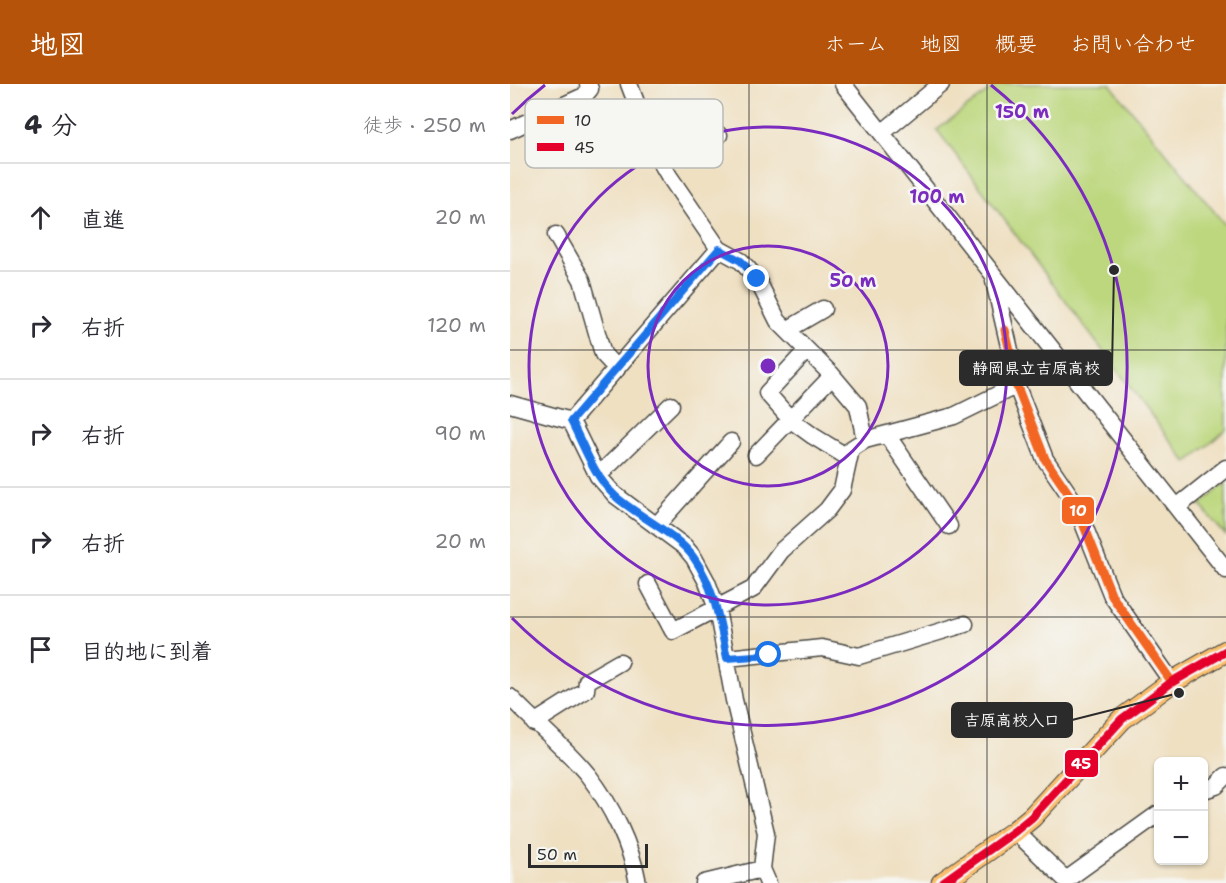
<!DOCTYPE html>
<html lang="ja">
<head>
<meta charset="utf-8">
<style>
	body { margin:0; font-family:"Shantell Sans","Klee One",sans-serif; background:#f7f7f7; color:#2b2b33 }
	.controls { position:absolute; right:18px; bottom:18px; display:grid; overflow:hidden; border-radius:9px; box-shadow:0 2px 4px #0004 }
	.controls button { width:54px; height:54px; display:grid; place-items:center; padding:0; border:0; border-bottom:2px solid #e1e1e2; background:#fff; color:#2b2b33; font:30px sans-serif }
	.scale { position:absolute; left:18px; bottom:15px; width:120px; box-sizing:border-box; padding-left:6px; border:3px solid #2b2b2b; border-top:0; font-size:16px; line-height:21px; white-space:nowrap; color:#2b2b2b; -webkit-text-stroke:4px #f6f6f2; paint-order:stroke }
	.stop { position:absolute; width:18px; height:18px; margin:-14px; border:4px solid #1a73e8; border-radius:50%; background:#fff }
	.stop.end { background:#1a73e8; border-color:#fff; box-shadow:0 2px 6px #0008 }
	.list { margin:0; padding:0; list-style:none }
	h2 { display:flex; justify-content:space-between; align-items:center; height:78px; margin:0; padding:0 24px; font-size:26px }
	h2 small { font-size:20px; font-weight:400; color:#7c7c81 }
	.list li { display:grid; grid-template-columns:39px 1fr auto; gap:18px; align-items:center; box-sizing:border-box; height:108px; padding:0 24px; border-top:2px solid #e1e1e2 }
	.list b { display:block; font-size:22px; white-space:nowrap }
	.list em { font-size:20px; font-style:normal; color:#7c7c81 }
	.icon { flex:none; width:33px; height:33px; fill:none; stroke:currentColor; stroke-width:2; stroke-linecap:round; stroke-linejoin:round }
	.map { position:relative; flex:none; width:716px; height:799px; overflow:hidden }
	header { display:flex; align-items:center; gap:36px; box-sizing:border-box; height:84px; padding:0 30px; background:#b45309; color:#fff }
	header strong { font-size:28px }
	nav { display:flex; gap:33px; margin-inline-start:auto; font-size:21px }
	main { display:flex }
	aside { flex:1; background:#fff }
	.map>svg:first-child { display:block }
	.green { fill:#bcd77d; stroke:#748154; stroke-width:1.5 }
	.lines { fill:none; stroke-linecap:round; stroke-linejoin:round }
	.minor-casing { stroke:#484642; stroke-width:19 }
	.major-casing { stroke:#484642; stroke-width:23 }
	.minor { stroke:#fff; stroke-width:16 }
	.major { stroke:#fabe6d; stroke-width:21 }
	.bus-1-casing { stroke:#f6f6f2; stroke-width:14 }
	.bus-2-casing { stroke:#f6f6f2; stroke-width:14 }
	.bus-1 { stroke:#f26522; stroke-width:9 }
	.bus-2 { stroke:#e4002b; stroke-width:9 }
	.route { stroke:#1a73e8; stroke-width:8 }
	.grid { fill:none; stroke:#2b2b2b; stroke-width:1.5; stroke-opacity:0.55 }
	.ring { fill:none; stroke:#7b2cbf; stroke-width:3 }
	.key { fill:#f6f6f2; stroke:#b9b9b6; stroke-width:1.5 }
	.key-label { font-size:16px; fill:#2b2b2b }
	.centre { fill:#7b2cbf; stroke:#f6f6f2; stroke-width:3 }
	.ring-label { font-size:18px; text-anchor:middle; font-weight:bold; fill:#7b2cbf; stroke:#f6f6f2; stroke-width:5; stroke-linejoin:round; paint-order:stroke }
	.leader { fill:none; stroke:#2b2b2b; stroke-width:2 }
	.callout-dot { fill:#2b2b2b; stroke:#f6f6f2; stroke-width:2 }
	.callout { fill:#2b2b2b; stroke:#2b2b2b; stroke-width:2 }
	.callout-label { font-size:16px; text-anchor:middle; font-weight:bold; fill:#fff }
	.line-badge { stroke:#f6f6f2; stroke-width:2 }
	.badge-label { font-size:16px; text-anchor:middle; font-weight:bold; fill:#fff }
</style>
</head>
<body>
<header>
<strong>地図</strong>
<nav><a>ホーム</a><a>地図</a><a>概要</a><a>お問い合わせ</a></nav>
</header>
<main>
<aside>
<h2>4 分<small>徒歩 · 250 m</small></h2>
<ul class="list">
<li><svg class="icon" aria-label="ahead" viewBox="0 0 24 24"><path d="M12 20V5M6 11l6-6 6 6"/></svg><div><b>直進</b></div><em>20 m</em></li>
<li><svg class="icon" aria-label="right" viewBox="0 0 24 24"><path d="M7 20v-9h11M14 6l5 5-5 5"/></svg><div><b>右折</b></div><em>120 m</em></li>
<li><svg class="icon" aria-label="right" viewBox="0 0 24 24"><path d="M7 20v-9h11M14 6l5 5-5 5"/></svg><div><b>右折</b></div><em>90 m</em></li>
<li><svg class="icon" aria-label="right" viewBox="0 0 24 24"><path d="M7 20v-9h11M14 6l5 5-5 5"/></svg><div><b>右折</b></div><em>20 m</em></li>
<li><svg class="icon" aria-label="arrive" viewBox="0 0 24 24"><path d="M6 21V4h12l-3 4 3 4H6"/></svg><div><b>目的地に到着</b></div></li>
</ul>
</aside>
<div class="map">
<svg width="716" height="799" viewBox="0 0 716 799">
	<rect width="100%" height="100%" fill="#f6f6f2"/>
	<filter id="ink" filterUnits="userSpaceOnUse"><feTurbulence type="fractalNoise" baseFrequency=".0167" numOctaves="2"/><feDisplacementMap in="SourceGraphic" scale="12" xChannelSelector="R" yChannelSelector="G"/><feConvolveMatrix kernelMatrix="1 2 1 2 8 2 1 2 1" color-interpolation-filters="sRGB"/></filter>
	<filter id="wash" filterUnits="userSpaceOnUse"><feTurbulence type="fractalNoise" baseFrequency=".008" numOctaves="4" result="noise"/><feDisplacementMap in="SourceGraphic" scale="24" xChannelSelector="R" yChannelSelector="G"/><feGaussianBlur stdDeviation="1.35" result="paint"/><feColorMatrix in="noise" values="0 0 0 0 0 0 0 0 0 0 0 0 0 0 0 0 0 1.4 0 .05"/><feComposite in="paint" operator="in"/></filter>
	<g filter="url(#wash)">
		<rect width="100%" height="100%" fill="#efe0c2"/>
		<!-- green -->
		<path class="green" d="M488 0H600L716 142V346L677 379 427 46Z
			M716 399V452L690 421Z"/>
	</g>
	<g filter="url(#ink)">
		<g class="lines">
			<defs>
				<path id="minor" d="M119 0 145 68 159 92 209 165 231 177 247 195 268 237 321 290 348 322 355 356
					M333 0 716 486
					M0 46 74 12 80 5 78 0
					M372 49 431 0
					M145 68 209 51
					M46 151 72 196 93 270 107 285
					M484 197 505 288 504 295 535 375 565 419 602 512 662 598
					M277 246 313 225
					M297 266 257 309 281 336 303 352 339 374
					M0 320 61 337 88 392 105 411 175 463 184 474 197 498 207 525 224 616 256 749 252 785 258 799
					M61 337 209 165
					M377 351 439 442
					M246 371 322 292
					M88 392 161 321
					M667 423 716 384
					M146 442 221 358
					M138 500 163 547 243 505 271 467 317 426 332 406 341 365 355 356 444 332 497 306 504 295
					M217 574 312 564 349 572 455 540
					M0 613C25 639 55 663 78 691 102 722 121 761 128 799
					M24 639 76 606 77 597 110 578
					M694 706 706 702 716 692
					M505 747 556 796 648 730
					M194 799 252 785"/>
				<path id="major" d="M432 799 505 747 522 733 612 635 662 598 716 567"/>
			</defs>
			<!-- minor casing -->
			<use href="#minor" class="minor-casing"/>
			<!-- major casing -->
			<use href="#major" class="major-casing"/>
			<!-- minor -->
			<use href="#minor" class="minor"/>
			<!-- major -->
			<use href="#major" class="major"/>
			<defs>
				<path id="bus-1" d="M495 246 505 288 504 295 535 375 565 419 602 512 662 598"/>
				<path id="bus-2" d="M432 799 505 747 522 733 612 635 662 598 716 567"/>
			</defs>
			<!-- bus-1 casing -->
			<use href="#bus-1" class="bus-1-casing"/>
			<!-- bus-2 casing -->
			<use href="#bus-2" class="bus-2-casing"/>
			<!-- bus-1 -->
			<use href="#bus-1" class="bus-1"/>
			<!-- bus-2 -->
			<use href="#bus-2" class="bus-2"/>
		</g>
	</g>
	<g class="lines" filter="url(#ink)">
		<!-- route -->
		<path class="route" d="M247 195 231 177 209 165 61 337C74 362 84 392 105 412 127 432 168 450 184 474 205 504 210 540 217 574L259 571"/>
	</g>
	<!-- grid -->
	<path class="grid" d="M239 0V799M477 0V799M0 266H716M0 533H716"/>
	<!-- distance rings -->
	<g class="ring">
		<circle cx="258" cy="282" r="120"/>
		<circle cx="258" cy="282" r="239"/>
		<path d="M2 30A359 359 0 0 1 35 1M481 1A359 359 0 1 1 2 534"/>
	</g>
	<!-- legend -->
	<rect x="15" y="15" width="198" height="69" rx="9" class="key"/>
	<rect x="27" y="32" width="27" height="8" fill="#f26522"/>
	<rect x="27" y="59" width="27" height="8" fill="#e4002b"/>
	<g class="key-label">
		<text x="64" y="42">10</text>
		<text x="64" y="69">45</text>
	</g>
	<circle cx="258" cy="282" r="9" class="centre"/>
	<g class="ring-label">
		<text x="512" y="34">150 m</text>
		<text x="427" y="119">100 m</text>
		<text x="343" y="203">50 m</text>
	</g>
	<!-- callouts -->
	<path class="leader" d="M604 186L602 284M669 609L562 636"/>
	<g class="callout-dot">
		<circle cx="604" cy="186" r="6"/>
		<circle cx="669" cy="609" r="6"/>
	</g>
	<g class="callout">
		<rect x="450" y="267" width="152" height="34" rx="6"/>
		<rect x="442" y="619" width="120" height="34" rx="6"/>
	</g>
	<g class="callout-label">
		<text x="526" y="290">静岡県立吉原高校</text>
		<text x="502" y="642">吉原高校入口</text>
	</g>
	<g class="line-badge">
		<rect x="551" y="412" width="34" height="29" rx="6" fill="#f26522"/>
		<rect x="554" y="665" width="35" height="29" rx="6" fill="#e4002b"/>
	</g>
	<g class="badge-label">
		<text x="568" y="432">10</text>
		<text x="571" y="685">45</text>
	</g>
</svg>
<div class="controls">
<button>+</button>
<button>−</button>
</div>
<div class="scale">50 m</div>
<div class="stop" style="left:259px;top:571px"></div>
<div class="stop end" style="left:247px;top:195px"></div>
</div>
</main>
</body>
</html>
